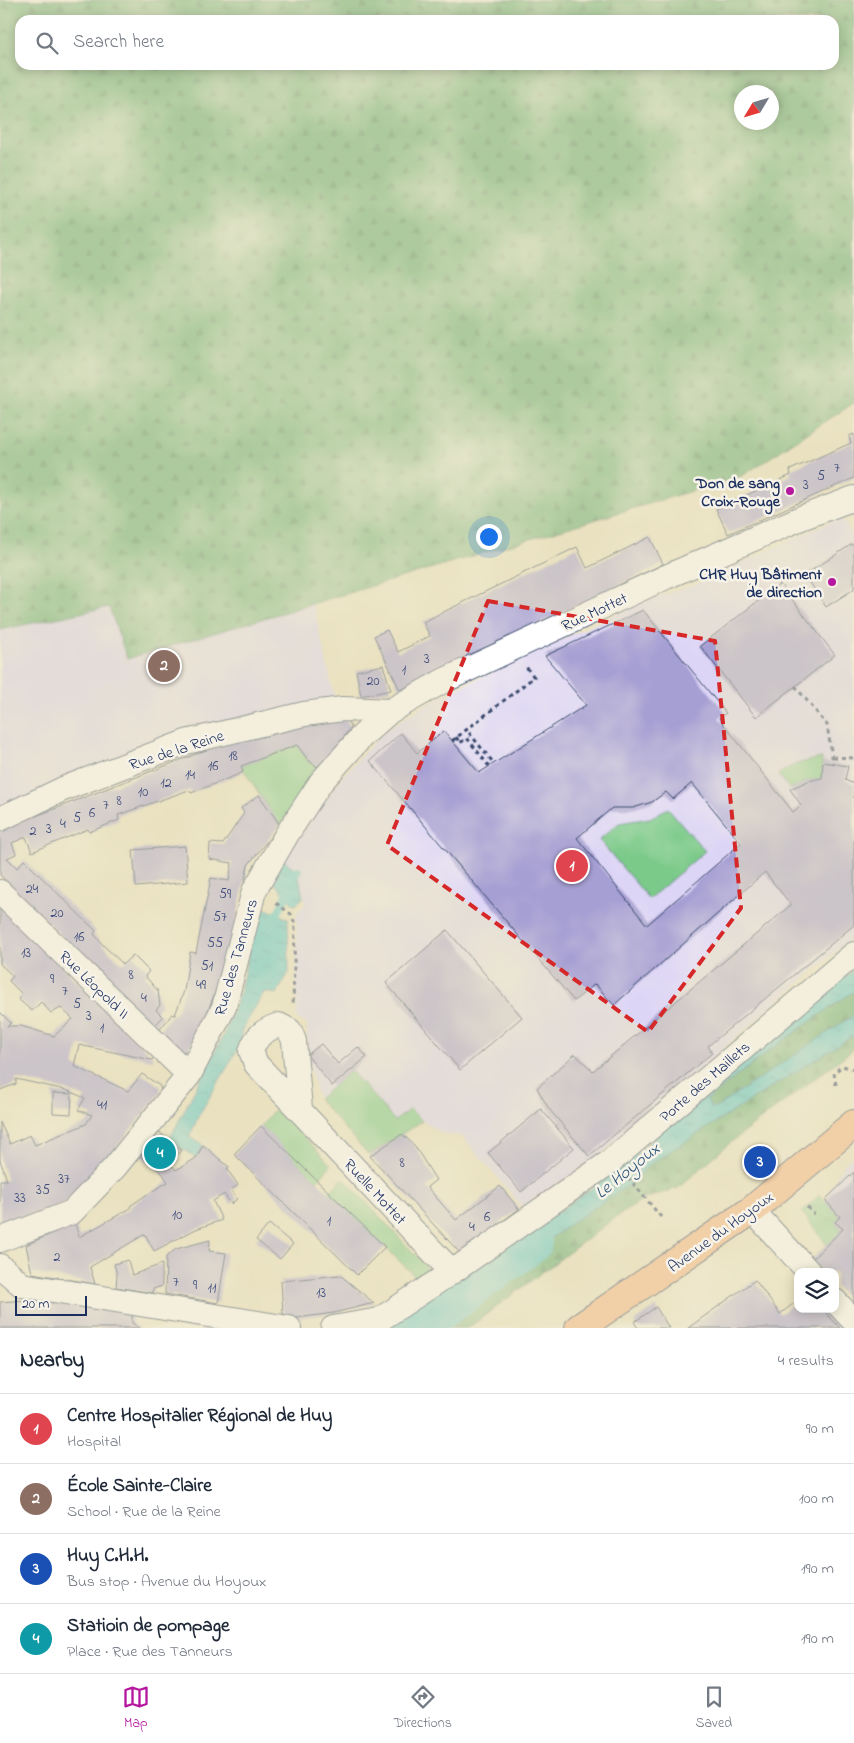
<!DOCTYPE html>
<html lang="en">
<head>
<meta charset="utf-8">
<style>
	body { margin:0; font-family:"Indie Flower",sans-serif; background:#f2f2f3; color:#1f2937 }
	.controls { position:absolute; right:15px; bottom:15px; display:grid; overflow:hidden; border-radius:10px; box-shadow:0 2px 12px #0003 }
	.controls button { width:45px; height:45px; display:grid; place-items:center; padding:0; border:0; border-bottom:1px solid #e0e1e3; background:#fff; color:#1f2937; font:25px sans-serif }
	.compass { position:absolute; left:734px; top:85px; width:45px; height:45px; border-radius:50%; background:#fff; box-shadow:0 2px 12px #0003; rotate:232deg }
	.scale { position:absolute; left:15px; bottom:12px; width:72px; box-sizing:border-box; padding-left:5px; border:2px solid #1b2f5e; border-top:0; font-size:14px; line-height:18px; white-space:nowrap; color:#1b2f5e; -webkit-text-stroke:4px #f7f3e8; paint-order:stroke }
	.you { position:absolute; left:488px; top:536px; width:18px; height:18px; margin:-12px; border:4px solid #fff; border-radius:50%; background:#1a73e8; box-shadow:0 0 0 8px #1a73e833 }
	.badge { display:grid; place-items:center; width:32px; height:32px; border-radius:50%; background:#b5179e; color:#fff; font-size:16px; font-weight:700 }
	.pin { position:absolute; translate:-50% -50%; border:2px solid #fff; box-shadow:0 1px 5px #0006 }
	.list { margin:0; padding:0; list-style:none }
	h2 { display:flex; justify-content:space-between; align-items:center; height:65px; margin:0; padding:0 20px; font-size:21px }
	h2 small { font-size:16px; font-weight:400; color:#747a83 }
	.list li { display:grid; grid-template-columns:32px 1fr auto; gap:15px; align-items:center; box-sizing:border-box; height:70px; padding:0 20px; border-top:1px solid #e0e1e3 }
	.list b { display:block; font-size:19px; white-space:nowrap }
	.list p { margin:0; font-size:16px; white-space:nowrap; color:#747a83 }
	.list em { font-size:16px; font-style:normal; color:#747a83 }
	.icon { flex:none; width:28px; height:28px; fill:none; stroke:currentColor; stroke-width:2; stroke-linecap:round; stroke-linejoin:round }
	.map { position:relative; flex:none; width:854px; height:1328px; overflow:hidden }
	.search { position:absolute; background:#fff; box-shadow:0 2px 12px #0003; left:15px; right:15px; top:15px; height:55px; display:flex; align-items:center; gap:12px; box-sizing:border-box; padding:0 18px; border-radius:15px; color:#747a83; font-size:19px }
	.sheet { height:345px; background:#fff }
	nav { display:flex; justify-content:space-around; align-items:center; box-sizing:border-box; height:70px; border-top:1px solid #e0e1e3; background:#fff; font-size:14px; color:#747a83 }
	nav a { display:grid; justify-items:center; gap:2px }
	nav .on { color:#b5179e }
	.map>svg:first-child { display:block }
	.built { fill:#ddd5f6 }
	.grass { fill:#7cca89; stroke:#4c7c74 }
	.forest { fill:url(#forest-firs); stroke:#406e6a; fill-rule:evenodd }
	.park { fill:url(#park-tufts); stroke:#4c7c74 }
	.water { fill:url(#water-ripples); stroke:#3a7b96 }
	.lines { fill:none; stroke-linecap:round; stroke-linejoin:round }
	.stream { stroke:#5ac7cd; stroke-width:8 }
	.river { stroke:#5ac7cd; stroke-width:44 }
	.building { fill:#a69fd3; fill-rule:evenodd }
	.minor-casing { stroke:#3a4a6d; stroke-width:26 }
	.major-casing { stroke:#3a4a6d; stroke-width:30 }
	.path { stroke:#3a4a6d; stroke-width:3; stroke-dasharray:4 4; stroke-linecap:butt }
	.minor { stroke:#fff; stroke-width:24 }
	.major { stroke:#fbbb8d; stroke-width:28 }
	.marked { fill:none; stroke:#d62828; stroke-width:4; stroke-dasharray:10 6; stroke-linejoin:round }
	.poi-dot { fill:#b5179e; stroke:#f7f3e8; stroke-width:2 }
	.labels { text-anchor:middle; stroke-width:5; stroke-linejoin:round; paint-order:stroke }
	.number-label { font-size:14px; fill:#3e4b7b }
	.poi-label { font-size:16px; font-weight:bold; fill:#1b2f5e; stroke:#f7f3e8; text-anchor:end }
	.street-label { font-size:16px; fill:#1b2f5e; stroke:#f7f3e8 }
	.water-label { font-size:18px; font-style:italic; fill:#2b557a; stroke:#f7f3e8 }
</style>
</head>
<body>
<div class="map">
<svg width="854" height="1328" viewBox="0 0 854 1328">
	<defs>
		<pattern id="forest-firs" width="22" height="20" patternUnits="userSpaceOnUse" patternTransform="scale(1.25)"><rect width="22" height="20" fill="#65ae75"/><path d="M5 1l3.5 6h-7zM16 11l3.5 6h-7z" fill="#528e63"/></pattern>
		<pattern id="park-tufts" width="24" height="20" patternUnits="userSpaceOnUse" patternTransform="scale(1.25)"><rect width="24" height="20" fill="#7cca89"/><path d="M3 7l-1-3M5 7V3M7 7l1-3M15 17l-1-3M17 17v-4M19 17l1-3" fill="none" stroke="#65a473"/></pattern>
		<pattern id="water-ripples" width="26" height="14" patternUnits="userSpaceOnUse" patternTransform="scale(1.25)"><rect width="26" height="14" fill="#5ac7cd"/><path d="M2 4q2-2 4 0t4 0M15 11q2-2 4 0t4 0" fill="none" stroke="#4aa2aa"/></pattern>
	</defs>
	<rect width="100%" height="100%" fill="#f7f3e8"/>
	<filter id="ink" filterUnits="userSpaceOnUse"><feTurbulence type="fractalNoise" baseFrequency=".02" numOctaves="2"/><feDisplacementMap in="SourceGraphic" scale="10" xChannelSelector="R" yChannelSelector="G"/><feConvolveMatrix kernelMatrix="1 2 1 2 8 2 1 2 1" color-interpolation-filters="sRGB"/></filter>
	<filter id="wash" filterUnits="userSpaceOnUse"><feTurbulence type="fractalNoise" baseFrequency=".0096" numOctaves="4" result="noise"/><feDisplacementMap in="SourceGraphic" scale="20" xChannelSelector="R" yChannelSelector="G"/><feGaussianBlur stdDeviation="1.12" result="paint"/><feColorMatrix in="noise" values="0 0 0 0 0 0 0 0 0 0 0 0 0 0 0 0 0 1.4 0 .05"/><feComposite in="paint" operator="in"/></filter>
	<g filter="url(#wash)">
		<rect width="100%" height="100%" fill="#eae1c0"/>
		<!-- built -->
		<path class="built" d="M841 517 854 537V936L720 1051 715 1058 589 1164 522 1206 462 1136 441 1133 422 1121 369 1155 318 1099 307 1055V1023L297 1019 296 913 305 904 298 871 283 860 342 777 385 730 434 700 646 600 694 585Z
			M187 541 213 633 313 604 335 699 0 808V612Z
			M854 1155V1242L835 1222 840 1217 825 1200 829 1196 828 1194 843 1165Z"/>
		<!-- grass -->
		<path class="grass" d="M297 745 308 760 320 769 280 825 241 766Z
			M822 758V778L808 781 790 789 778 775C792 764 805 761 822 758Z
			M668 808 705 851 649 899 599 840 619 823 650 818Z
			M351 1071 395 1121 410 1109 422 1121 369 1155 318 1099Z
			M276 1107 331 1165 317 1181 261 1126Z
			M343 1178 425 1265 426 1275 418 1279 329 1193Z"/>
		<!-- forest -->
		<path class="forest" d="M0 0H854V403L742 476 127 659 109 607 0 630ZM20 20H834V65H20ZM772 92V122H742V92Z
			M854 991V1015L717 1107 711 1108 707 1100 774 1047Z
			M854 1035V1049L730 1143 678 1188 647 1198 641 1192 646 1198 615 1218 468 1328H427L426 1319 416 1314 474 1274 489 1283 580 1217 633 1182 650 1164Z"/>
		<!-- park -->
		<path class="park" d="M819 1195 840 1217 835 1222 842 1230 827 1245 802 1212Z"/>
		<!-- water -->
		<path class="water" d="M283 860 298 871 303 898 295 906 271 879Z
			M260 906 288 919 289 972 277 994 264 992 241 1032 242 1042 199 1115 189 1137 203 1145 196 1158 169 1140 224 1034 239 995Z
			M854 970V991L774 1047 707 1099 711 1108 717 1107 854 1015V1035L650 1164 633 1182 580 1217 488 1283 474 1274C521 1234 573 1204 622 1166 649 1145 672 1120 698 1098 749 1054 800 1011 854 970Z
			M416 1314 426 1319 428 1327 397 1328Z"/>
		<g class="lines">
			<!-- stream -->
			<path class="stream" d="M273 923 298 871"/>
			<!-- river -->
			<path class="river" d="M413 1328 530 1242"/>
		</g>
		<g id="blocks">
			<!-- building -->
			<path class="building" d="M854 434V478L728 534 716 509 791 475 790 470 851 443 849 436Z
				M650 537 663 564 400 690 374 636 387 630 398 652 430 636 423 622 577 547 587 568Z
				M852 544 854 547V589L826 607 805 575Z
				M780 584 835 655 756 717 700 646Z
				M643 610 726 713 719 718 793 812 801 805 790 789 808 781 822 778 823 762 848 766 845 780 854 784V925L708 1046 712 1053 589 1156 549 1109 537 1088 575 1054 593 1071 791 905 765 872 614 1005 595 984 574 1001 370 761 401 733 417 753 444 731 479 773 586 705 545 656ZM692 783 741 843 647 925 577 838 612 808H633L652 802 666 792 673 799Z
				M383 665 391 690 361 696 356 671Z
				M345 718 351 727 320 769 308 760 297 745 241 766 243 772 237 775 191 793 189 790 118 815 119 820 89 832 88 829 32 852 26 837 12 843 16 854 7 858 17 868 24 860 96 931 94 934 103 945 123 964 133 955 149 971 145 976 158 991 160 1005 156 1010 163 1017 153 1027 0 875V830L232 740Z
				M259 795 280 825 248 865 228 959 200 1031 187 1051 179 1053 158 1032 172 1014 175 1015 184 991 190 952 196 953 211 878 229 881 232 863 209 859 210 843 223 844 244 813 241 808Z
				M185 846 188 882 136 887 133 850Z
				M0 906 154 1058 152 1060 79 1045 74 1066 128 1091 142 1074 160 1086 161 1092 82 1190 62 1204 0 1227V1180H7L0 1160V1122L10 1144 30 1135 35 1145 86 1124 92 1115 78 1110 85 1098 66 1090 16 1079V1084L0 1090V1012L11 1023 7 1026H21L54 1036 73 1019 61 1008 51 1013 41 1002 32 1011 18 999 22 994 9 981 13 976 0 964Z
				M447 930 522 1017 460 1070 386 983Z
				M321 1044 338 1064 358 1047 367 1057 332 1086 307 1055Z
				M53 1093 72 1094 71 1114 53 1113Z
				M541 1109 574 1148 521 1192 488 1153Z
				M261 1126 385 1247 357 1275 234 1154Z
				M159 1132 181 1150 165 1170 170 1164 176 1170 185 1165 196 1158 203 1145 229 1167 227 1169 238 1185 231 1190 237 1199 231 1204 224 1194 213 1201 222 1220 196 1229 154 1251 145 1234 90 1267 95 1284 32 1273 26 1245 75 1223 79 1237 131 1208 130 1206 146 1195 168 1182 162 1173 140 1156Z
				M402 1134 414 1145 436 1180 427 1187 456 1220 500 1186 519 1209 460 1253 370 1156Z
				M854 1172V1306L835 1286V1272H822L811 1260 843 1229 835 1222 840 1217 825 1200Z
				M269 1224 293 1244 280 1259 256 1240Z
				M210 1240 209 1251 226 1253 218 1303 165 1294 166 1257 176 1249Z
				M128 1260 132 1275 162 1264V1286L153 1289 152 1293 116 1287 117 1275 114 1264Z
				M340 1275 374 1303 334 1313 296 1318 283 1314 281 1281Z
				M755 1280 780 1314 798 1300V1309H822L840 1328H688Z
				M26 1300 27 1306 30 1307 35 1300H51V1303L57 1302 132 1314V1323L140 1328H0V1302Z
				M656 1307 669 1328H638L634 1322Z"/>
		</g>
	</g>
	<g filter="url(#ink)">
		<use href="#blocks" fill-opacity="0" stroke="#3a4a6d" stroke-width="1"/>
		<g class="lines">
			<defs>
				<path id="minor" d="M0 819 63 789 186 742 304 714 343 709 390 711
					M0 892 189 1075
					M300 1109 294 1041 290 1031 279 1025C264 1030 256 1036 251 1051L256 1064 452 1272
					M752 1210 809 1272
					M0 1240 72 1212 115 1167 189 1075 224 1007 254 891 287 834 321 782 362 736 390 711 443 681 666 577 801 518 854 498
					M0 1266 22 1285 289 1328
					M835 1301 854 1321
					M333 1328 379 1320 452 1272 611 1161 854 954"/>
				<path id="major" d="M579 1328 752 1210 854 1124"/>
			</defs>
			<!-- minor casing -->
			<use href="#minor" class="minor-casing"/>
			<!-- major casing -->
			<use href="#major" class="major-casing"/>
			<!-- path -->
			<path class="path" d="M795 686 827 725 833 763
				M456 737 460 743 467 738 488 765 492 761 466 729
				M452 741 534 677 526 667
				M833 757 854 758
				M276 903 291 914 295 924 293 1006
				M836 1085 834 1073 842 1066 854 1069
				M628 1177 661 1217
				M807 1207 814 1214"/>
			<!-- minor -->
			<use href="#minor" class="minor"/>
			<!-- major -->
			<use href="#major" class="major"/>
		</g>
	</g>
	<!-- marked area -->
	<path d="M0 0H854V1328H0ZM488 601 715 641 741 908 648 1032 387 845Z" fill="#eae1c0" fill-opacity=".55" fill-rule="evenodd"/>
	<path class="marked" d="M488 601 715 641 741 908 648 1032 387 845Z"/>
	<!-- markers -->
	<g class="poi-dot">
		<circle cx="790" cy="491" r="5"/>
		<circle cx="832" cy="582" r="5"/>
	</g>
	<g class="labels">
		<!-- number labels -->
		<g class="number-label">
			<text x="837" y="472">7</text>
			<text x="821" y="480">5</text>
			<text x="806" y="489">3</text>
			<text x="427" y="663">3</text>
			<text x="404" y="674">1</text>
			<text x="373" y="685">20</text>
			<text x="233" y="760">18</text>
			<text x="213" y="770">16</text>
			<text x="190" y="779">14</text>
			<text x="166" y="787">12</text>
			<text x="143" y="796">10</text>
			<text x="119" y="805">8</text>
			<text x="106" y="809">7</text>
			<text x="92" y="817">6</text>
			<text x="77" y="822">5</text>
			<text x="63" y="828">4</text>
			<text x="49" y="833">3</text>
			<text x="33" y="835">2</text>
			<text x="32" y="893">24</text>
			<text x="225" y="898">59</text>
			<text x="57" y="917">20</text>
			<text x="220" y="921">57</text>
			<text x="79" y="941">16</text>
			<text x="215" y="947">55</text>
			<text x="26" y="957">13</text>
			<text x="207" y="970">51</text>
			<text x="131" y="979">8</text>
			<text x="52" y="983">9</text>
			<text x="201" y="989">49</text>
			<text x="65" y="995">7</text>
			<text x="144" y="1002">4</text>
			<text x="77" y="1008">5</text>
			<text x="89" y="1020">3</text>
			<text x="102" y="1032">1</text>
			<text x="102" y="1109">41</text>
			<text x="402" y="1167">8</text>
			<text x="64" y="1183">37</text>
			<text x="43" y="1194">35</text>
			<text x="20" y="1202">33</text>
			<text x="177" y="1219">10</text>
			<text x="487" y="1221">6</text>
			<text x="329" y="1225">1</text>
			<text x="472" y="1231">4</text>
			<text x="57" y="1261">2</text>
			<text x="176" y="1286">7</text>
			<text x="195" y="1289">9</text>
			<text x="212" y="1292">11</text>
			<text x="321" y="1297">13</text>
		</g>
		<!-- poi labels -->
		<g class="poi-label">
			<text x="780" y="488">Don de sang<tspan x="780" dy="18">Croix-Rouge</tspan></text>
			<text x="822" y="579">CHR Huy Bâtiment<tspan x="822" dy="18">de direction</tspan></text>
		</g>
		<!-- street labels -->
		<g class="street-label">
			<text transform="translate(594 611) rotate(-25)" y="6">Rue Mottet</text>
			<text transform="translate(176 749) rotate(-18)" y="6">Rue de la Reine</text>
			<text transform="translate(235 957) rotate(-74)" y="6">Rue des Tanneurs</text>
			<text transform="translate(95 984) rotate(44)" y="6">Rue Léopold II</text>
			<text transform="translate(704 1081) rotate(-41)" y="6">Porte des Maillets</text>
			<text transform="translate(376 1191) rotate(47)" y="6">Ruelle Mottet</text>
			<text transform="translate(720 1231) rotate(-36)" y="6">Avenue du Hoyoux</text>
		</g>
		<!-- water labels -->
		<g class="water-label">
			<text transform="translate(627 1170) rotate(-39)" y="6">Le Hoyoux</text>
		</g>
	</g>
</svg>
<div class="controls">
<button><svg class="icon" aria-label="layers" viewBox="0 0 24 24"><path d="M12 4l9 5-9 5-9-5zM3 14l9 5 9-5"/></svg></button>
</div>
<svg class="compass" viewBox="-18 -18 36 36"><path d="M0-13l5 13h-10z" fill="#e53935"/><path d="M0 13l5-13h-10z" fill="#747a83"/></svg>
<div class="scale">20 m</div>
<div class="you"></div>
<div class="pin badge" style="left:572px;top:866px;background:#e0444e">1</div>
<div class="pin badge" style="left:164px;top:666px;background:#8d6e63">2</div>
<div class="pin badge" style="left:760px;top:1162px;background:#1a4fb4">3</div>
<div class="pin badge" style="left:160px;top:1153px;background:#0f9aa8">4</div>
<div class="search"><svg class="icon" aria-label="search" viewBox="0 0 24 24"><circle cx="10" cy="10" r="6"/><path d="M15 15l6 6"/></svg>Search here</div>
</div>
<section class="sheet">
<h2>Nearby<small>4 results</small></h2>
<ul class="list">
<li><span class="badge" style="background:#e0444e">1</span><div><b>Centre Hospitalier Régional de Huy</b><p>Hospital</p></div><em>90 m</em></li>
<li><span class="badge" style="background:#8d6e63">2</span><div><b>École Sainte-Claire</b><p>School · Rue de la Reine</p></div><em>100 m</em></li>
<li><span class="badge" style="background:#1a4fb4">3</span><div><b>Huy C.H.H.</b><p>Bus stop · Avenue du Hoyoux</p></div><em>190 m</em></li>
<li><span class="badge" style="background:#0f9aa8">4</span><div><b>Statioin de pompage</b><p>Place · Rue des Tanneurs</p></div><em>190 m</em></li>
</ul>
</section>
<nav>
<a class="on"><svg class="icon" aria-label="map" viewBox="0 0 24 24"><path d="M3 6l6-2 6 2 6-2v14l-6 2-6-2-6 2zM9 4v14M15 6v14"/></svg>Map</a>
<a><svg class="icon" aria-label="directions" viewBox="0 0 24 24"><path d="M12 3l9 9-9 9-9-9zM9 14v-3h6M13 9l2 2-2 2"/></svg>Directions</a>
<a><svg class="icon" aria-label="saved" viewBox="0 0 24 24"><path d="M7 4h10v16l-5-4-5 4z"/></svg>Saved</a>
</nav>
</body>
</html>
